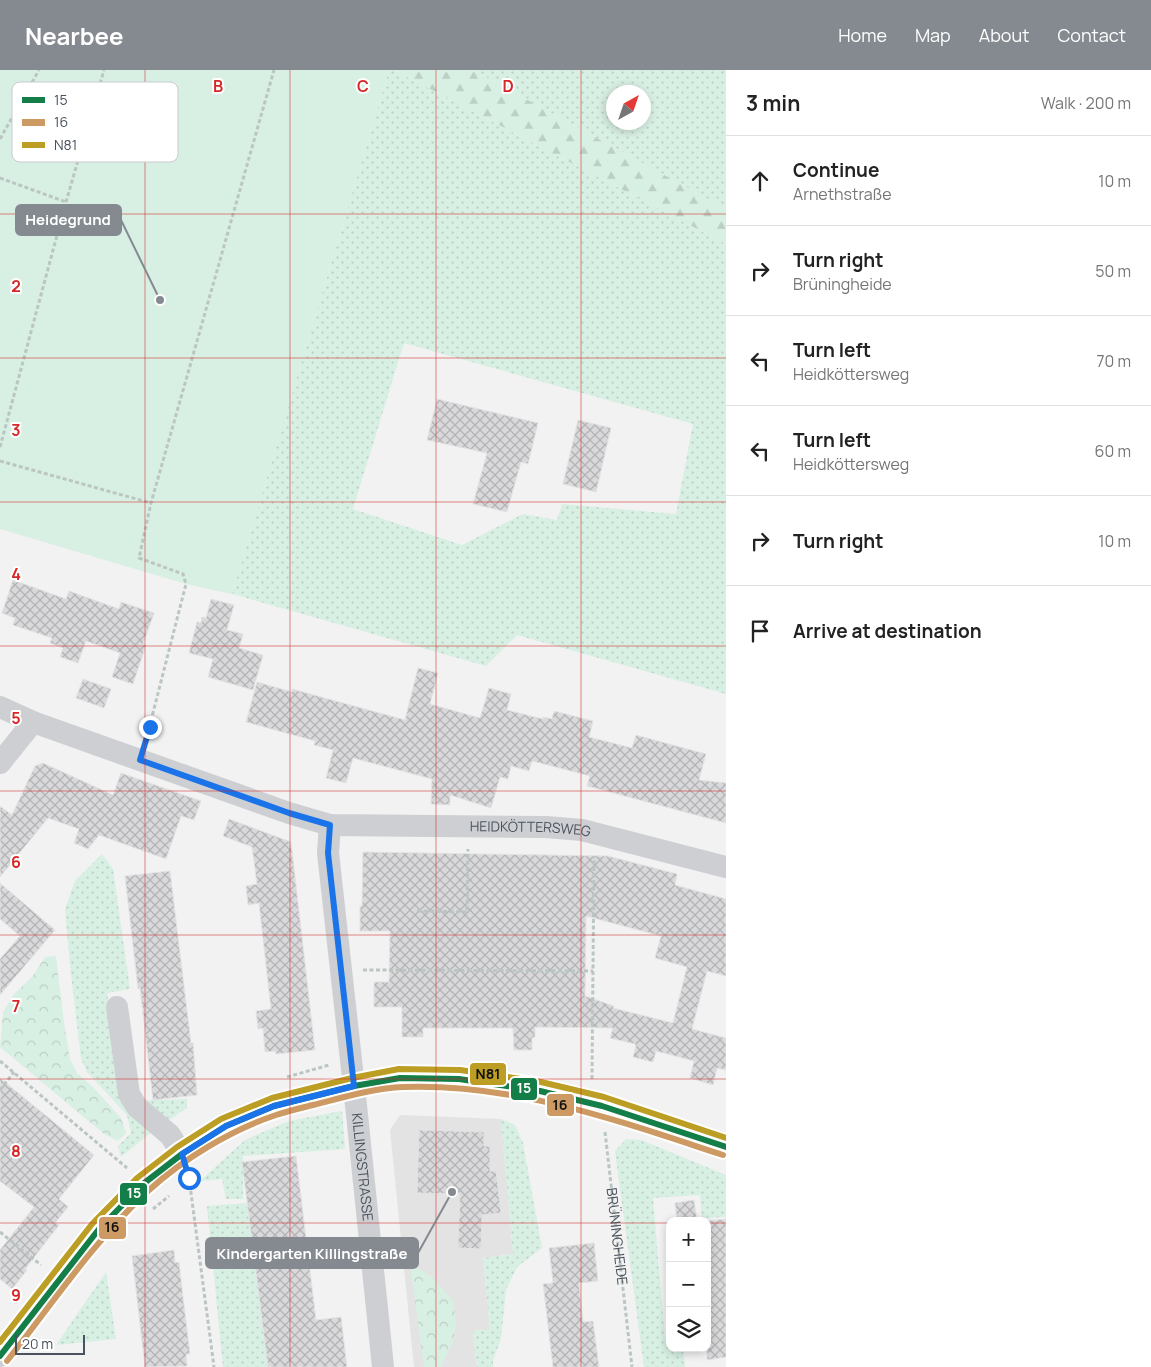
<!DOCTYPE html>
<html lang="en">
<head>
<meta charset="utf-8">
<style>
	body { margin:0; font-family:Manrope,sans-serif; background:#f6f6f6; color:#222 }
	.controls { position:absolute; right:15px; bottom:15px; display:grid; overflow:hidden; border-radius:10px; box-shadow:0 2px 8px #0003 }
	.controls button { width:45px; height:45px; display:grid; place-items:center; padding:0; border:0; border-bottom:1px solid #e0e0e0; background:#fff; color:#222; font:25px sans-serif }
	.compass { position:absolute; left:606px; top:15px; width:45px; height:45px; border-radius:50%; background:#fff; box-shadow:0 2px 8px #0003; rotate:40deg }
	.scale { position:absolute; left:15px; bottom:12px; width:70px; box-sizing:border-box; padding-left:5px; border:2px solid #4a525d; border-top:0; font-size:14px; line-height:18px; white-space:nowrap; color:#4a525d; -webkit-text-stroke:4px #fff; paint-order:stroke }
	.stop { position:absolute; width:15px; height:15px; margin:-11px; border:4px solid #1a73e8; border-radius:50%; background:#fff }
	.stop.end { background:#1a73e8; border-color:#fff; box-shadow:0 1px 5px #0008 }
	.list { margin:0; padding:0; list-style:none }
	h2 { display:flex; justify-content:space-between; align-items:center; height:65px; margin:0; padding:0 20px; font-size:21px }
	h2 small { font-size:16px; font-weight:400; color:#767676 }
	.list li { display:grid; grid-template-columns:32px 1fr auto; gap:15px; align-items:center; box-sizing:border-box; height:90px; padding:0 20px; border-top:1px solid #e0e0e0 }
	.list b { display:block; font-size:19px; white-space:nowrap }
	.list p { margin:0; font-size:16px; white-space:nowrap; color:#767676 }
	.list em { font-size:16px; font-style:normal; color:#767676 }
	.icon { flex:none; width:28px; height:28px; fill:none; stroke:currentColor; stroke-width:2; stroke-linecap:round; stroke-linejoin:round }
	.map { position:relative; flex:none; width:726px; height:1297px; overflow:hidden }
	header { display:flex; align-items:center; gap:30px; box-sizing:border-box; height:70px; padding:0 25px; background:#858a91; color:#fff }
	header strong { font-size:24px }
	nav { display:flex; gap:28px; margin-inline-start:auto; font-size:18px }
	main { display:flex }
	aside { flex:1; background:#fff }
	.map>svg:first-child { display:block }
	.education { fill:#e4e3e3 }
	.grass { fill:url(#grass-dots); fill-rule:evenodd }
	.forest { fill:url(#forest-firs) }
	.park { fill:url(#park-crowns) }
	.garden { fill:#d8efe3 }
	.building { fill:url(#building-cross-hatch); stroke:#e3e3e4; fill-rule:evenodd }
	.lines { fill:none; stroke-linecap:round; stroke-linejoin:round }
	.path { stroke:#bbc6c3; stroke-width:3; stroke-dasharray:4 2.5; stroke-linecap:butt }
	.minor { stroke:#cdcfd2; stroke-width:22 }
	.bus-1-casing { stroke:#fff; stroke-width:10 }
	.bus-2-casing { stroke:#fff; stroke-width:10 }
	.bus-3-casing { stroke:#fff; stroke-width:10 }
	.bus-1 { stroke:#137e48; stroke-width:6 }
	.bus-2 { stroke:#cd9a64; stroke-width:6 }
	.bus-3 { stroke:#bd9e25; stroke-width:6 }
	.route { stroke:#1a73e8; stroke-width:6 }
	.grid { fill:none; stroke:#d62828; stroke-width:1; stroke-opacity:0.55 }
	.labels { text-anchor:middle; stroke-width:4; stroke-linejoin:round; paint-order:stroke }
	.street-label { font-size:14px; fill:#4a525d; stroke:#fff }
	.key { fill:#fff; stroke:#c9cbce; stroke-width:1 }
	.key-label { font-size:14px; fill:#4a525d }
	.grid-label { font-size:16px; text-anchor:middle; font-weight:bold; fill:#d62828; stroke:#fff; stroke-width:4; stroke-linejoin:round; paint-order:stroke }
	.leader { fill:none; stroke:#858a91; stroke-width:2 }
	.callout-dot { fill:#858a91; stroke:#fff; stroke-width:2 }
	.callout { fill:#858a91; stroke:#858a91; stroke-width:2 }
	.callout-label { font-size:15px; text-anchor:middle; font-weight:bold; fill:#fff }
	.line-badge { stroke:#fff; stroke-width:2 }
	.badge-label { font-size:14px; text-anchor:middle; font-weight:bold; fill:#fff }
	.pale-badge-label { font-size:14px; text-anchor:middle; font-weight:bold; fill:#111 }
</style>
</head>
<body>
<header>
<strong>Nearbee</strong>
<nav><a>Home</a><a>Map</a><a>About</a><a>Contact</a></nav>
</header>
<main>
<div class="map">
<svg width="726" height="1297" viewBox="0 0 726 1297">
	<defs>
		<pattern id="grass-dots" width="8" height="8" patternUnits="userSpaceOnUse" patternTransform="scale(1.25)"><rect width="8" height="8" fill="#d8efe3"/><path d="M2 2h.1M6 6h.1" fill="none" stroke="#bbcfc5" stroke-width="1.8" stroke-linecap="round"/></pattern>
		<pattern id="forest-firs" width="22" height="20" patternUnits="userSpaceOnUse" patternTransform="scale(1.25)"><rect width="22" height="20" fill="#d8efe3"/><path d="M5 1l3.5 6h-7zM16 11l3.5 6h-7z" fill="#bbcfc5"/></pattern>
		<pattern id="park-crowns" width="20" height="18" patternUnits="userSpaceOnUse" patternTransform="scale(1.25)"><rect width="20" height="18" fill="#d8efe3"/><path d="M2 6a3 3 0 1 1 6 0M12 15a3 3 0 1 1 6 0" fill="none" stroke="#bbcfc5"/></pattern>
		<pattern id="building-cross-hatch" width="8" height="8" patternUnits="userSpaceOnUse" patternTransform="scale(1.25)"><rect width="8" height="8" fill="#d9d9db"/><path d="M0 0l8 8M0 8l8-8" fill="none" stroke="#b2b3b5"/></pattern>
	</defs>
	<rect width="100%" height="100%" fill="#f2f2f2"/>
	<!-- education -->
	<path class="education" d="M400 1045 501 1049 513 1184 483 1188 490 1260 473 1261 477 1297H414L390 1060Z"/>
	<!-- grass -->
	<path class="grass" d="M389 0H394L726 174V624L517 565 486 596 232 524ZM404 273 693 354 676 444 562 434 557 450 523 444 462 475 353 439Z
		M473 0H726V139ZM614 22H644V52H614Z
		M102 784 113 799 130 919 107 923 125 1031 187 1029V1038L157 1058 121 1087 118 1076 131 1063 127 1045 87 1002 81 989 70 896 65 839 75 811Z
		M342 1041 345 1079 243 1086V1129H226L222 1109 200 1111 245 1070 289 1051Z
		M501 1049 515 1055 523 1073 542 1178 517 1197 506 1220 501 1269 493 1291V1297H477L473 1261 490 1260 483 1188 513 1184Z
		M626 1069 641 1070 726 1105V1147L702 1148 700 1125 653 1128 665 1268H670V1278H683L685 1297H644L615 1081Z
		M247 1133 268 1297H223L207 1136Z
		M106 1202 116 1269 56 1275Z"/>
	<!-- forest -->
	<path class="forest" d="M394 0H473L726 139V174Z"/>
	<!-- park -->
	<path class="park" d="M56 886 64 953 70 989 77 1003 94 1018 121 1048 126 1063 118 1071 104 1064 0 977 3 942 14 924 32 907 45 887Z
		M410 1194 431 1206 453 1231 456 1252 453 1272 441 1297H424Z"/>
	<!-- garden -->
	<path class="garden" d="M0 0H389L232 524 186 514 0 459Z"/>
	<!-- building -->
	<path class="building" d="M437 329 538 353 528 394 521 392 507 442 473 434 487 383 427 370Z
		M578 350 611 358 596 422 563 414Z
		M13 510 66 529 69 521 119 539 121 532 154 543 143 574 146 575 133 614 112 607 120 583 86 571 78 593 60 587 63 578 50 573 52 568 13 555 15 548 2 543Z
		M211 529 234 535 227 560 243 564 239 578 263 585 253 620 208 607 213 589 189 583 197 552 201 553 202 547 206 548Z
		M418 598 438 603 430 634 480 648 489 618 511 624 507 640 543 649V647L552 649 554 641 593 651 589 667 632 678 636 665 706 684 699 710 726 713V753L587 716 590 706 532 691 529 701 511 696 508 709 500 707 491 738 450 725V735L431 734 432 709 353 688 346 713 326 708 333 680 314 675 315 671 246 652 257 612 292 622V619L405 650Z
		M83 609 111 619 104 638 76 628Z
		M43 693 113 725 121 703 201 731 194 750 181 746 166 789 99 765 88 779 74 773 79 759 48 748 0 807V736L12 745 35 696Z
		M229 749 291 772 315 980 276 984 275 981 265 982 263 958 258 959 256 941 271 939 259 833 248 835 246 816 257 814 252 777 223 766Z
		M363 782 608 786 677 804 675 815 726 829V906L707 901 692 959 726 968V1000L717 998 713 1015 690 1008 694 991 656 981 653 992 633 987 636 976 635 974 610 968 613 958 535 957V967L532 968V980H514L513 958H423V967H402V937H374V912H389L390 861H360V836H362ZM586 846 661 866 655 888 687 897 673 953 613 938 614 936 585 926Z
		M170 801 191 973H193L197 1025 153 1030 140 918 138 919 125 806Z
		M0 813 55 860 0 925V889L20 866 0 849Z
		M0 1008 94 1085 59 1129 68 1137 55 1153 59 1155 25 1199 27 1200 12 1219 0 1209V1180L34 1137 0 1111Z
		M419 1060 484 1062V1076H490V1101H496L501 1143 482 1145 481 1179 458 1178 460 1124 417 1123Z
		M296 1086 316 1250 341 1247 347 1297H268L242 1092Z
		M694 1130 697 1151H677L675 1133Z
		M726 1149V1287L707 1290V1151Z
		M594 1173 598 1211 579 1213 583 1252 593 1251 599 1297H553L543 1214 553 1213 549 1178Z
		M174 1180 175 1193 179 1192 183 1227 190 1284H186L187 1296 145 1297 132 1186Z"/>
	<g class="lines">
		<!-- path -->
		<g class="path">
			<path d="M0 69 39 0"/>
			<path d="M0 108 66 132"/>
			<path d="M0 377 66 132 104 0"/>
			<path d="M0 391 151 433"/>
			<path d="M146 670 186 514 183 504 139 488 151 433 274 0"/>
			<path d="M417 841 467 842 468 779"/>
			<path d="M363 900 593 901"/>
			<path d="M0 991 127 1098"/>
			<path d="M287 1007 329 995"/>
			<path d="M592 1009 594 786"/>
			<path d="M0 1020 14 1002"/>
			<path id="s1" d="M605 1062 632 1297"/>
			<path d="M189 1108 214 1297"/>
			<path d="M153 1139 169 1126"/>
			<path d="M0 1162 41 1195"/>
		</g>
		<!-- minor -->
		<g class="minor">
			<path id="s2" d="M0 637 33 652 289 743 330 755 546 757 582 760 726 797"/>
			<path d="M0 693 33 652"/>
			<path id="s3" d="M330 755 328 783 356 1035 383 1297"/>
			<path d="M117 937 129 1024 137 1037 170 1065 182 1084"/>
			<path d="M0 1286 99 1159 143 1114 182 1084 226 1056 274 1036 354 1016 400 1008 459 1009 540 1021 602 1036 726 1077"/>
		</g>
		<defs>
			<path id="bus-1" d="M0 1286 99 1159 143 1114 182 1084 226 1056 274 1036 354 1016 400 1008 459 1009 540 1021 602 1036 726 1077"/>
			<path id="bus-2" d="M7 1291C52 1234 94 1171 148 1121 183 1089 231 1060 276 1045 288 1041 301 1038 313 1035 341 1028 374 1018 403 1017 515 1013 619 1051 723 1085"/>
			<path id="bus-3" d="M0 1272 92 1154 137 1108 177 1077 221 1049 272 1028 352 1008 399 999 460 1000 541 1012 604 1027 726 1068"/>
		</defs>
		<!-- bus-1 casing -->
		<use href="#bus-1" class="bus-1-casing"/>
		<!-- bus-2 casing -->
		<use href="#bus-2" class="bus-2-casing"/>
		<!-- bus-3 casing -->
		<use href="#bus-3" class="bus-3-casing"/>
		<!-- bus-1 -->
		<use href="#bus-1" class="bus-1"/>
		<!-- bus-2 -->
		<use href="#bus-2" class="bus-2"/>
		<!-- bus-3 -->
		<use href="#bus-3" class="bus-3"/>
	</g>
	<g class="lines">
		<!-- route -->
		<path class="route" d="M150 657 140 690 289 743 330 755 328 783 354 1016 274 1036 226 1056 182 1084 189 1108"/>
	</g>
	<!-- grid -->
	<path class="grid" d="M145 0V1297M290 0V1297M436 0V1297M581 0V1297M0 144H726M0 288H726M0 432H726M0 576H726M0 721H726M0 865H726M0 1009H726M0 1153H670M707 1153H726"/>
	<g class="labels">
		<!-- street labels -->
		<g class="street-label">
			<text dy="5" stroke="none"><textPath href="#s2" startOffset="551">HEIDKÖTTERSWEG</textPath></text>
			<text dy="5" stroke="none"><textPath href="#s3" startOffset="344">KILLINGSTRASSE</textPath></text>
			<text dy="5" stroke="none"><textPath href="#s1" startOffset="105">BRÜNINGHEIDE</textPath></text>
		</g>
	</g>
	<!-- legend -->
	<rect x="12" y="12" width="166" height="80" rx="8" class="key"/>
	<rect x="22" y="27" width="23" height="6" fill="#137e48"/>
	<rect x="22" y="49" width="23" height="7" fill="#cd9a64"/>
	<rect x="22" y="72" width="23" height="6" fill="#bd9e25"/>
	<g class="key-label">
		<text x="54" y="35">15</text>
		<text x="54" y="57">16</text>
		<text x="54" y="80">N81</text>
	</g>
	<g class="grid-label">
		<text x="218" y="22">B</text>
		<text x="363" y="22">C</text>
		<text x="508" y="22">D</text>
		<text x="16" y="222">2</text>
		<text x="16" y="366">3</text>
		<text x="16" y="510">4</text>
		<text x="16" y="654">5</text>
		<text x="16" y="798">6</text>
		<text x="16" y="942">7</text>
		<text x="16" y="1087">8</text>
		<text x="16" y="1231">9</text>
	</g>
	<!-- callouts -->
	<path class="leader" d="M160 230L121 150M452 1122L418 1183"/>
	<g class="callout-dot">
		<circle cx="160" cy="230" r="5"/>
		<circle cx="452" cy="1122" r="5"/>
	</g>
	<g class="callout">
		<rect x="16" y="135" width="105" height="30" rx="5"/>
		<rect x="206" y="1168" width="212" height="30" rx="5"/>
	</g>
	<g class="callout-label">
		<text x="68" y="155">Heidegrund</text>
		<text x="312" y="1189">Kindergarten Killingstraße</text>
	</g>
	<g class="line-badge">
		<rect x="469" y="992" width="38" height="24" rx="5" fill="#bd9e25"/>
		<rect x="510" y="1007" width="28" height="24" rx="5" fill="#137e48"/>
		<rect x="546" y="1023" width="29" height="24" rx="5" fill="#cd9a64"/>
		<rect x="119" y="1112" width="29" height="24" rx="5" fill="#137e48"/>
		<rect x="98" y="1146" width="29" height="24" rx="5" fill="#cd9a64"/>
	</g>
	<g class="badge-label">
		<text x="524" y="1023">15</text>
		<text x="134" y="1128">15</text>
	</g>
	<g class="pale-badge-label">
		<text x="488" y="1009">N81</text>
		<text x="560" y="1040">16</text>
		<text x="112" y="1162">16</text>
	</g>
</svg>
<div class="controls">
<button>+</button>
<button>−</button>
<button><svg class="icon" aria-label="layers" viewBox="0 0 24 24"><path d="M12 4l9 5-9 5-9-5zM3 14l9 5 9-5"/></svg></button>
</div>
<svg class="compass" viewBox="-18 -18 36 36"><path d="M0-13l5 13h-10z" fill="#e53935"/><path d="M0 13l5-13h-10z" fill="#767676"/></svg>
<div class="scale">20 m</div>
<div class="stop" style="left:189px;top:1108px"></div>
<div class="stop end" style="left:150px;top:657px"></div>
</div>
<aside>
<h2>3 min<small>Walk · 200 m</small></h2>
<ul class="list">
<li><svg class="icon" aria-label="ahead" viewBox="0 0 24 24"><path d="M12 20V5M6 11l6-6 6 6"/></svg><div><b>Continue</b><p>Arnethstraße</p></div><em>10 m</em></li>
<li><svg class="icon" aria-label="right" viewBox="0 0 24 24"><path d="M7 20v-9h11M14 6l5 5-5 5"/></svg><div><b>Turn right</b><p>Brüningheide</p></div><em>50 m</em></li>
<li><svg class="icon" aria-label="left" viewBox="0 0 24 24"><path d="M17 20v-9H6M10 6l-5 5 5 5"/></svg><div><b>Turn left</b><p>Heidköttersweg</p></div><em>70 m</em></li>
<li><svg class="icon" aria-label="left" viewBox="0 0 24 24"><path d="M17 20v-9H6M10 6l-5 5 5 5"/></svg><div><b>Turn left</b><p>Heidköttersweg</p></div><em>60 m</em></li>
<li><svg class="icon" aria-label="right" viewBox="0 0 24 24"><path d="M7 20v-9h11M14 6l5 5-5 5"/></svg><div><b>Turn right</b></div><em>10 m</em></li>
<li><svg class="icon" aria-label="arrive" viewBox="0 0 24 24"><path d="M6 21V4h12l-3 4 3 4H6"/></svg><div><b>Arrive at destination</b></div></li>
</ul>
</aside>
</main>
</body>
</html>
